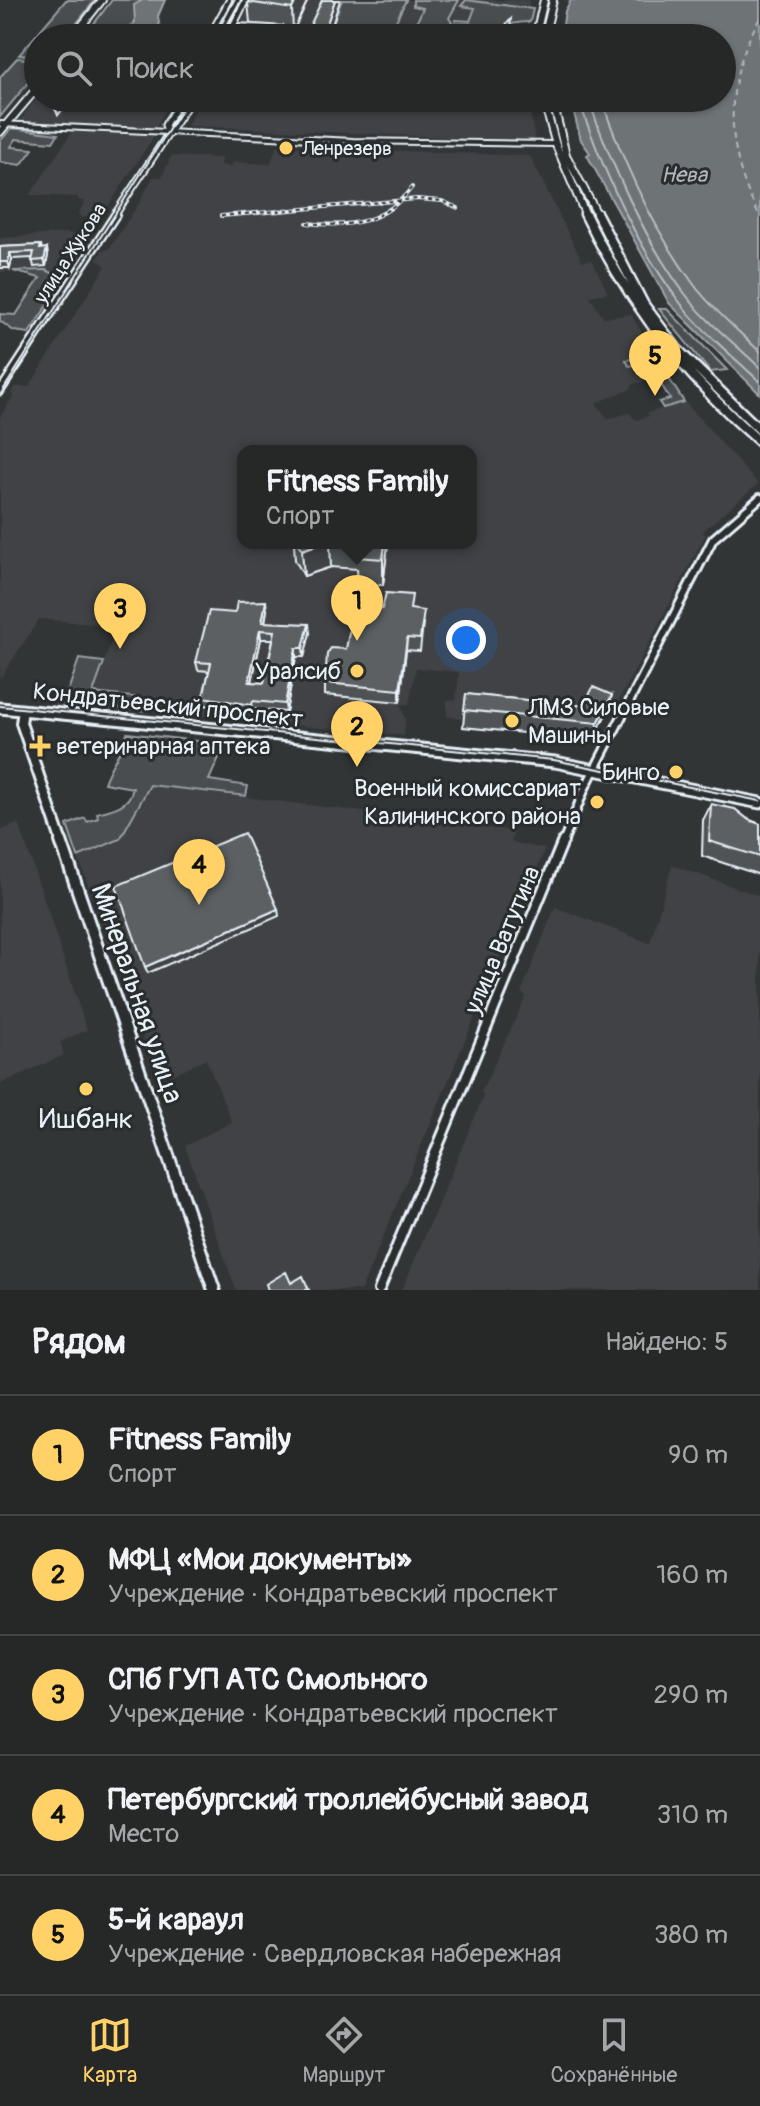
<!DOCTYPE html>
<html lang="ru">
<head>
<meta charset="utf-8">
<style>
	body { margin:0; font-family:Pangolin,sans-serif; background:#2e3030; color:#f1f3f6 }
	.you { position:absolute; left:466px; top:640px; width:28px; height:28px; margin:-20px; border:6px solid #fff; border-radius:50%; background:#1a73e8; box-shadow:0 0 0 12px #1a73e833 }
	.badge { display:grid; place-items:center; width:52px; height:52px; border-radius:50%; background:#ffd166; color:#111; font-size:26px; font-weight:700 }
	.pin { position:absolute; translate:-50% -66px; filter:drop-shadow(0 2px 4px #0008) }
	.pin::after { content:''; position:absolute; top:42px; width:28px; height:24px; background:inherit; clip-path:polygon(0 0,100% 0,50% 100%) }
	.popup { position:absolute; left:237px; top:445px; width:240px; height:104px; box-sizing:border-box; display:grid; place-content:center; border-radius:16px; background:#262828; filter:drop-shadow(0 2px 6px #0005); font-size:26px; white-space:nowrap; color:#a4a6a8 }
	.popup b { font-size:30px; color:#f1f3f6 }
	.popup::after { content:''; position:absolute; left:50%; top:100%; margin-left:-16px; border:16px solid transparent; border-top-color:#262828 }
	.list { margin:0; padding:0; list-style:none }
	h2 { display:flex; justify-content:space-between; align-items:center; height:104px; margin:0; padding:0 32px; font-size:34px }
	h2 small { font-size:26px; font-weight:400; color:#a4a6a8 }
	.list li { display:grid; grid-template-columns:52px 1fr auto; gap:24px; align-items:center; box-sizing:border-box; height:120px; padding:0 32px; border-top:2px solid #424445 }
	.list b { display:block; font-size:30px; white-space:nowrap }
	.list p { margin:0; font-size:26px; white-space:nowrap; color:#a4a6a8 }
	.list em { font-size:26px; font-style:normal; color:#a4a6a8 }
	.icon { flex:none; width:44px; height:44px; fill:none; stroke:currentColor; stroke-width:2; stroke-linecap:round; stroke-linejoin:round }
	.map { position:relative; flex:none; width:760px; height:1290px; overflow:hidden }
	.search { position:absolute; background:#262828; box-shadow:0 2px 6px #0004; left:24px; right:24px; top:24px; height:88px; display:flex; align-items:center; gap:20px; box-sizing:border-box; padding:0 28px; border-radius:44px; color:#a4a6a8; font-size:30px }
	.sheet { height:704px; background:#262828 }
	nav { display:flex; justify-content:space-around; align-items:center; box-sizing:border-box; height:112px; border-top:2px solid #424445; background:#262828; font-size:22px; color:#a4a6a8 }
	nav a { display:grid; justify-items:center; gap:4px }
	nav .on { color:#ffd166 }
	.map>svg:first-child { display:block }
	.built { fill:#3f4244; fill-rule:evenodd }
	.green { fill:#494d4f; stroke:#989fa4; stroke-width:2 }
	.water { fill:#6e7376; stroke:#9fa5aa; stroke-width:2 }
	.lines { fill:none; stroke-linecap:round; stroke-linejoin:round }
	.shore { stroke:#b7bfc4; stroke-width:2 }
	.ferry { stroke:#b1b8be; stroke-width:2; stroke-dasharray:6 5; stroke-linecap:butt }
	.minor-far2-casing { stroke:#e8f1f8; stroke-width:8 }
	.minor-far1-casing { stroke:#e8f1f8; stroke-width:12 }
	.minor-casing { stroke:#e8f1f8; stroke-width:14 }
	.tertiary-far3-casing { stroke:#e8f1f8; stroke-width:9 }
	.tertiary-far2-casing { stroke:#e8f1f8; stroke-width:11 }
	.tertiary-far1-casing { stroke:#e8f1f8; stroke-width:14 }
	.tertiary-casing { stroke:#e8f1f8; stroke-width:16 }
	.secondary-far1-casing { stroke:#e8f1f8; stroke-width:10 }
	.secondary-casing { stroke:#e8f1f8; stroke-width:15 }
	.primary-far1-casing { stroke:#e8f1f8; stroke-width:10 }
	.primary-casing { stroke:#e8f1f8; stroke-width:13 }
	.minor-far2 { stroke:#2a2d2e; stroke-width:4 }
	.minor-far1 { stroke:#2a2d2e; stroke-width:6 }
	.minor { stroke:#2a2d2e; stroke-width:8 }
	.tertiary-far3 { stroke:#2a2d2e; stroke-width:5 }
	.tertiary-far2 { stroke:#2a2d2e; stroke-width:6 }
	.tertiary-far1 { stroke:#2a2d2e; stroke-width:8 }
	.tertiary { stroke:#2a2d2e; stroke-width:10 }
	.secondary-far1 { stroke:#2a2d2e; stroke-width:6 }
	.secondary { stroke:#2a2d2e; stroke-width:9 }
	.primary-far1 { stroke:#2a2d2e; stroke-width:6 }
	.primary { stroke:#2a2d2e; stroke-width:8 }
	.tram { stroke:#e8f1f8; stroke-width:2 }
	.rail-casing { stroke:#e8f1f8; stroke-width:4 }
	.rail { stroke:#2a2d2e; stroke-width:2; stroke-dasharray:4; stroke-linecap:butt }
	.wall { fill:#4f5355; stroke:#e8f1f8; stroke-width:2; fill-rule:evenodd }
	.shaded-wall { fill:#404345; stroke:#e8f1f8; stroke-width:2 }
	.building { fill:#5c6063; stroke:#e8f1f8; stroke-width:2; fill-rule:evenodd }
	.poi-dot { fill:#ffd166; stroke:#2a2d2e; stroke-width:3 }
	.labels { text-anchor:middle; stroke-width:6; stroke-linejoin:round; paint-order:stroke }
	.far-poi-label { font-size:20px; fill:#e8f1f8; stroke:#2a2d2e; text-anchor:start }
	.far-street-label { font-size:20px; fill:#e8f1f8; stroke:#2a2d2e }
	.far-water-label { font-size:22px; font-style:italic; fill:#b1b8be; stroke:#2a2d2e }
	.poi-label { font-size:24px; fill:#e8f1f8; stroke:#2a2d2e; text-anchor:end }
	.street-label { font-size:24px; fill:#e8f1f8; stroke:#2a2d2e }
	.near-street-label { font-size:28px; fill:#e8f1f8; stroke:#2a2d2e }
	.near-poi-label { font-size:28px; fill:#e8f1f8; stroke:#2a2d2e }
</style>
</head>
<body>
<div class="map">
<svg width="760" height="1290" viewBox="0 0 760 1290">
	<rect width="100%" height="100%" fill="#323536"/>
	<filter id="ink" filterUnits="userSpaceOnUse"><feTurbulence type="fractalNoise" baseFrequency=".0125" numOctaves="2"/><feDisplacementMap in="SourceGraphic" scale="16" xChannelSelector="R" yChannelSelector="G"/><feConvolveMatrix kernelMatrix="1 2 1 2 8 2 1 2 1" color-interpolation-filters="sRGB"/></filter>
	<g filter="url(#ink)">
		<!-- built -->
		<path class="built" d="M252 0H530L525 22 511 21 496 32H486L484 38H232Z
			M38 97 142 98 171 101 155 128 19 121Z
			M201 98H528L535 141 187 126Z
			M72 132 154 136 100 219 81 217 78 214 85 201 78 200V197L30 195Z
			M277 146 530 156 582 261 592 260 608 293 590 296 598 310 604 318 631 314 655 355 625 360 629 366 648 363 658 380 633 384 631 389 596 403 608 419 629 413 636 420 649 416 647 413 685 402 758 484 705 529 703 533 706 534 612 714 607 713 593 740 463 727V719L447 716V700H456L459 672 416 668 409 704H401L405 720 404 736 148 711 152 699 93 693 117 626 39 619 0 679V417L14 395 11 394 15 387H29L106 266 97 260 103 250 109 249 138 205 153 177H162L171 156 221 158 220 165 231 167 233 162 270 164ZM243 451H471V543H243Z
			M65 233 94 235 65 279 46 270 0 272V238Z
			M150 785 514 831 511 842 545 849 361 1290H236L185 1146 232 1122 206 1059 159 1081 78 857 120 839Z
			M19 823 87 1030 60 1042 64 1055 0 1084V831Z
			M672 865 760 896V1290H402L484 1095 481 1092 524 1001 526 996 521 993 555 907 650 943Z"/>
		<!-- green -->
		<path class="green" d="M66 0H95L65 38H38V56L19 55Z
			M112 0H143L139 2 135 22 122 38H83Z
			M342 0H406L388 38H327Z
			M413 0H459L449 18 462 38H395L405 23 416 24 423 8 413 6Z
			M466 0 533 9 530 22C512 21 501 29 485 33L474 25 455 26 456 20 470 21 475 8 461 6Z
			M17 58 38 60V71L0 117V77Z
			M12 128 58 134 53 142 16 139 11 147 33 149 21 165 0 162V141Z
			M46 270 65 279 29 333 14 331 0 321V314L16 315 40 278 13 271Z
			M659 309H667L727 370 710 372Z
			M654 355 684 402 663 408 659 402 670 399 648 363 629 366 626 360Z
			M79 659 104 662 93 693 152 699 148 711 57 703 69 688Z
			M127 733 225 744 209 780 248 786 246 796 150 785 120 839 78 857 67 825 85 818 87 822 98 818 97 813C114 809 129 806 133 788L104 783C111 763 122 752 127 733Z"/>
		<!-- water -->
		<path class="water" d="M143 0H165L158 16 160 30 155 38H122L135 22 134 5Z
			M571 0H760V394L669 303 587 155 590 153 581 140 570 98H722V38H561L565 11Z"/>
		<g class="lines">
			<!-- shore -->
			<path class="shore" d="M578 98C601 165 635 243 678 300 700 330 733 356 760 382
				M588 98C609 159 646 244 686 295 706 322 736 344 760 368
				M601 98C623 162 654 231 695 286 713 310 739 331 760 352"/>
			<!-- ferry -->
			<path class="ferry" d="M760 18C722 83 725 152 760 217"/>
			<defs>
				<path id="minor-far2" d="M208 38 229 0
					M1 124 353 141 553 144"/>
				<path id="minor-far1" d="M563 843 585 788 713 539 760 498"/>
				<path id="minor" d="M379 1290 563 841"/>
				<path id="tertiary-far3" d="M218 38 238 0
					M227 38 246 0
					M167 132 165 125 182 98
					M114 216 192 98"/>
				<path id="tertiary-far2" d="M0 391 116 214"/>
				<path id="tertiary-far1" d="M23 710 21 723 62 843"/>
				<path id="tertiary" d="M61 841 214 1290"/>
				<path id="secondary-far1" d="M72 38 102 0
					M0 132 38 87"/>
				<path id="secondary" d="M0 708 555 762 760 803"/>
				<path id="primary-far1" d="M535 38 544 0
					M544 38 553 0
					M543 98 556 145 586 216
					M552 98 566 155 598 216"/>
				<path id="primary" d="M585 214C628 303 686 378 760 442
					M597 214 644 305 677 349 760 430"/>
			</defs>
			<!-- minor-far2 casing -->
			<use href="#minor-far2" class="minor-far2-casing"/>
			<!-- minor-far1 casing -->
			<use href="#minor-far1" class="minor-far1-casing"/>
			<!-- minor casing -->
			<use href="#minor" class="minor-casing"/>
			<!-- tertiary-far3 casing -->
			<use href="#tertiary-far3" class="tertiary-far3-casing"/>
			<!-- tertiary-far2 casing -->
			<use href="#tertiary-far2" class="tertiary-far2-casing"/>
			<!-- tertiary-far1 casing -->
			<use href="#tertiary-far1" class="tertiary-far1-casing"/>
			<!-- tertiary casing -->
			<use href="#tertiary" class="tertiary-casing"/>
			<!-- secondary-far1 casing -->
			<use href="#secondary-far1" class="secondary-far1-casing"/>
			<!-- secondary casing -->
			<use href="#secondary" class="secondary-casing"/>
			<!-- primary-far1 casing -->
			<use href="#primary-far1" class="primary-far1-casing"/>
			<!-- primary casing -->
			<use href="#primary" class="primary-casing"/>
			<!-- minor-far2 -->
			<use href="#minor-far2" class="minor-far2"/>
			<!-- minor-far1 -->
			<use href="#minor-far1" class="minor-far1"/>
			<!-- minor -->
			<use href="#minor" class="minor"/>
			<!-- tertiary-far3 -->
			<use href="#tertiary-far3" class="tertiary-far3"/>
			<!-- tertiary-far2 -->
			<use href="#tertiary-far2" class="tertiary-far2"/>
			<!-- tertiary-far1 -->
			<use href="#tertiary-far1" class="tertiary-far1"/>
			<!-- tertiary -->
			<use href="#tertiary" class="tertiary"/>
			<!-- secondary-far1 -->
			<use href="#secondary-far1" class="secondary-far1"/>
			<!-- secondary -->
			<use href="#secondary" class="secondary"/>
			<!-- primary-far1 -->
			<use href="#primary-far1" class="primary-far1"/>
			<!-- primary -->
			<use href="#primary" class="primary"/>
			<!-- tram -->
			<path class="tram" d="M220 38 241 0
				M0 395 189 98
				M0 706 554 760 760 801"/>
			<defs>
				<path id="rail" d="M221 216 417 199 442 201 458 208
					M307 223C350 228 385 223 412 187"/>
			</defs>
			<!-- rail casing -->
			<use href="#rail" class="rail-casing"/>
			<!-- rail -->
			<use href="#rail" class="rail"/>
		</g>
		<!-- wall -->
		<path class="wall" d="M250 0H308L293 31 283 29 284 38H237L236 28 250 23 248 2Z
			M50 98H71L73 105 65 106 58 115Z
			M41 245 42 249 48 255 46 266 34 267 32 258 12 259 10 268H0V247Z
			M294 543H388L383 585 358 584 357 569 331 567 304 576 295 560Z
			M267 610 265 623 310 633 304 657H296L286 712 254 709 253 713 205 705 203 697 209 671 198 670 196 662 235 613ZM261 639H273L264 683 252 682Z
			M411 610 423 623 420 651 406 650 400 702 325 695V683L346 649Z
			M466 694 584 706 612 695 607 712 593 740 463 727Z
			M711 804 760 824V875L702 856 703 820Z"/>
		<!-- shaded-wall -->
		<path class="shaded-wall" d="M296 0H308L293 31 292 9Z
			M335 0H340L328 38H322Z
			M283 26 284 38H279V32Z
			M479 32V35L469 36V33Z
			M59 98H71L73 105 65 106 58 115 55 104Z
			M47 248 48 255 46 266 44 260Z
			M10 253 12 259 10 268 8 262Z
			M322 543H330L331 567 304 576 302 550Z
			M385 543H388L387 552 383 585V559Z
			M266 601 267 610 263 631 262 622Z
			M309 624 310 633 304 657 303 648Z
			M260 630 261 639 250 690 249 682Z
			M407 638 406 650 400 702V690Z
			M296 648V657L286 712 285 704Z
			M612 695 607 712 593 740 598 723Z
			M278 909 279 916 148 973 145 967Z"/>
		<!-- building -->
		<path class="building" d="M250 0H296L292 9 248 2Z
			M322 0H335L322 38H305L308 30Z
			M511 19 509 38H491L492 26H505Z
			M240 23 283 26 279 32 236 28Z
			M460 24H471L479 32 469 33Z
			M52 98H59L55 104Z
			M41 245 40 249 47 248 44 260 32 261 34 252 10 253 8 262H0V247Z
			M298 543H322L302 550Z
			M360 543H385L383 559 357 557Z
			M386 593 412 595 410 609 424 611 420 639 407 638 400 690 325 683 327 654 331 648 346 649 354 606 382 609Z
			M266 601 262 622 309 624 303 648H296L285 704 253 701 252 705 203 697 211 663 196 662 209 611 235 613 237 602ZM260 630 275 631 264 683 249 682Z
			M593 687 612 695 598 723 464 710 466 694 584 706Z
			M711 804 735 809 749 820 760 824V857L709 841Z
			M244 833 278 909 145 967 116 886Z
			M286 1272 291 1283 303 1276 309 1290H268L266 1284Z"/>
	</g>
	<!-- markers -->
	<g class="poi-dot">
		<circle cx="286" cy="148" r="8"/>
		<circle cx="357" cy="671" r="8"/>
		<circle cx="512" cy="721" r="8"/>
		<path d="M36 734h8v8h8v8h-8v8h-8v-8h-8v-8h8z"/>
		<circle cx="676" cy="772" r="8"/>
		<circle cx="597" cy="802" r="8"/>
		<circle cx="86" cy="1089" r="8"/>
	</g>
	<g class="labels">
		<!-- far-poi labels -->
		<g class="far-poi-label">
			<text x="302" y="155">Ленрезерв</text>
		</g>
		<!-- far-street labels -->
		<g class="far-street-label">
			<text transform="translate(70 253) rotate(-57)" y="7">улица Жукова</text>
		</g>
		<!-- far-water labels -->
		<g class="far-water-label">
			<text x="684" y="182">Нева</text>
		</g>
		<!-- poi labels -->
		<g class="poi-label">
			<text x="341" y="679">Уралсиб</text>
			<text x="528" y="715" text-anchor="start">ЛМЗ Силовые<tspan x="528" dy="28">Машины</tspan></text>
			<text x="56" y="754" text-anchor="start">ветеринарная аптека</text>
			<text x="660" y="780">Бинго</text>
			<text x="581" y="796">Военный комиссариат<tspan x="581" dy="28">Калининского района</tspan></text>
		</g>
		<!-- street labels -->
		<g class="street-label">
			<text transform="translate(168 705) rotate(6)" y="8">Кондратьевский проспект</text>
			<text transform="translate(502 940) rotate(-67)" y="8">улица Ватутина</text>
		</g>
		<!-- near-street labels -->
		<g class="near-street-label">
			<text transform="translate(138 993) rotate(71)" y="10">Минеральная улица</text>
		</g>
		<!-- near-poi labels -->
		<g class="near-poi-label">
			<text x="86" y="1128">Ишбанк</text>
		</g>
	</g>
</svg>
<div class="you"></div>
<div class="pin badge" style="left:357px;top:641px">1</div>
<div class="popup"><b>Fitness Family</b>Спорт</div>
<div class="pin badge" style="left:357px;top:767px">2</div>
<div class="pin badge" style="left:120px;top:649px">3</div>
<div class="pin badge" style="left:199px;top:905px">4</div>
<div class="pin badge" style="left:655px;top:396px">5</div>
<div class="search"><svg class="icon" aria-label="search" viewBox="0 0 24 24"><circle cx="10" cy="10" r="6"/><path d="M15 15l6 6"/></svg>Поиск</div>
</div>
<section class="sheet">
<h2>Рядом<small>Найдено: 5</small></h2>
<ul class="list">
<li><span class="badge">1</span><div><b>Fitness Family</b><p>Спорт</p></div><em>90 m</em></li>
<li><span class="badge">2</span><div><b>МФЦ «Мои документы»</b><p>Учреждение · Кондратьевский проспект</p></div><em>160 m</em></li>
<li><span class="badge">3</span><div><b>СПб ГУП АТС Смольного</b><p>Учреждение · Кондратьевский проспект</p></div><em>290 m</em></li>
<li><span class="badge">4</span><div><b>Петербургский троллейбусный завод</b><p>Место</p></div><em>310 m</em></li>
<li><span class="badge">5</span><div><b>5-й караул</b><p>Учреждение · Свердловская набережная</p></div><em>380 m</em></li>
</ul>
</section>
<nav>
<a class="on"><svg class="icon" aria-label="map" viewBox="0 0 24 24"><path d="M3 6l6-2 6 2 6-2v14l-6 2-6-2-6 2zM9 4v14M15 6v14"/></svg>Карта</a>
<a><svg class="icon" aria-label="directions" viewBox="0 0 24 24"><path d="M12 3l9 9-9 9-9-9zM9 14v-3h6M13 9l2 2-2 2"/></svg>Маршрут</a>
<a><svg class="icon" aria-label="saved" viewBox="0 0 24 24"><path d="M7 4h10v16l-5-4-5 4z"/></svg>Сохранённые</a>
</nav>
</body>
</html>
